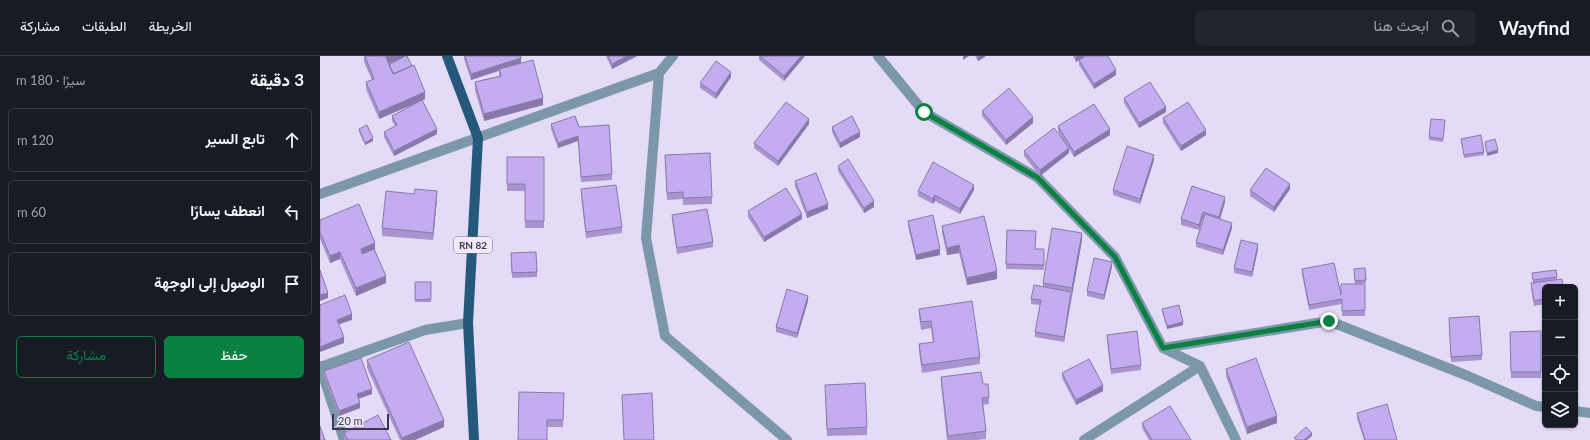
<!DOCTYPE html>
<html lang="ar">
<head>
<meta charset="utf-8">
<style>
	body { margin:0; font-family:Lato,Vazirmatn,sans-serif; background:#20242c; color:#f1f3f6; direction:rtl }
	.controls { position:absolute; right:12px; bottom:12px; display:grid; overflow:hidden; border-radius:6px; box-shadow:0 1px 3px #0004 }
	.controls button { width:36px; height:36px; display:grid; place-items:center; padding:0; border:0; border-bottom:1px solid #363941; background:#171b24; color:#f1f3f6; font:20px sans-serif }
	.scale { position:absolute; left:12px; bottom:10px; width:57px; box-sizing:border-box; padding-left:4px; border:2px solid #3f3650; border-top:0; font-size:11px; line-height:14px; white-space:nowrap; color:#3f3650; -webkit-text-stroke:3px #efebf9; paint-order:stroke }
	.stop { position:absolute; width:12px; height:12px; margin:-9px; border:3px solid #0b8043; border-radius:50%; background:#fff }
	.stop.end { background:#0b8043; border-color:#fff; box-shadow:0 1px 4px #0008 }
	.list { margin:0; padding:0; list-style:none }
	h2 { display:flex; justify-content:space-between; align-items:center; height:52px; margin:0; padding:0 16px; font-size:17px }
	h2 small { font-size:13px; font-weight:400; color:#9ea1a6 }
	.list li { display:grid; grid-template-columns:26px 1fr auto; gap:12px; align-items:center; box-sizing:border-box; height:64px; margin:0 8px 8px; padding:0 8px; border:1px solid #363941; border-radius:6px }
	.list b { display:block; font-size:15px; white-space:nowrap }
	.list em { font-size:13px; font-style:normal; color:#9ea1a6 }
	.actions { display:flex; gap:8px; padding:12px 16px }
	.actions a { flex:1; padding:9px 0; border:1px solid #0b8043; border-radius:6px; text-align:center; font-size:14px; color:#0b8043 }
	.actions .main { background:#0b8043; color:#fff }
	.icon { flex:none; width:22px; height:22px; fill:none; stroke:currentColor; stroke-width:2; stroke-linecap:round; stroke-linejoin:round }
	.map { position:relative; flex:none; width:1270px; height:384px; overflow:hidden; direction:ltr }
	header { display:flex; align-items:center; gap:24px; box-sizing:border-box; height:56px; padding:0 20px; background:#171b24; border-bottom:1px solid #363941 }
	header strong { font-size:19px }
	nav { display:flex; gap:22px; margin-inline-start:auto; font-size:14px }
	.search { width:280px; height:36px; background:#20242c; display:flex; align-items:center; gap:10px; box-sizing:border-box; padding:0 14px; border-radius:6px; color:#9ea1a6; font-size:15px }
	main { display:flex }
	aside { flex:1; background:#171b24 }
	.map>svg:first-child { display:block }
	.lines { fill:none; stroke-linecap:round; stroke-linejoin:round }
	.minor { stroke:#7c97aa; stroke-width:10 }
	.major { stroke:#25597b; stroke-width:10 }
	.wall { fill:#a994cf; fill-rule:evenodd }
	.shaded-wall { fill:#8978a9 }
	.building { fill:#c4acf1; stroke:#8978a9 }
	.route { stroke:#0b8043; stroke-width:5 }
	.labels { text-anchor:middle; stroke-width:3; stroke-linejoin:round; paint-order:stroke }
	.shield { fill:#efebf9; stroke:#746c83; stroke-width:1 }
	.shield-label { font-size:10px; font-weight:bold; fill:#3f3650 }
</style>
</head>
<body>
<header>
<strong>Wayfind</strong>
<div class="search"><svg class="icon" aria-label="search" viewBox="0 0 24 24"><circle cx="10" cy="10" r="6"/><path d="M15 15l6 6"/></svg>ابحث هنا</div>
<nav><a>الخريطة</a><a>الطبقات</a><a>مشاركة</a></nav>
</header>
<main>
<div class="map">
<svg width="1270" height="384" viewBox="0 0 1270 384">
	<rect width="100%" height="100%" fill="#e4dbf6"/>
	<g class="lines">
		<!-- minor -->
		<path class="minor" d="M558 0 604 56 718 122 795 201 843 292 880 310 916 384
			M339 17 326 182 345 280 467 384
			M0 138 339 17 353 0
			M843 292 1009 265 1148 320 1216 350 1225 351
			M0 310 24 384
			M0 311 105 274 148 267
			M1255 355 1270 357
			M764 384 880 310"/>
		<!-- major -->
		<path class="major" d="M127 0 158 82 148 267 154 384"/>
	</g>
	<!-- wall -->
	<path class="wall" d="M44 0H87L105 43 102 45 117 78 74 100 64 81V76L75 70 72 65V60L99 46 59 63 46 33V26L52 24 44 6ZM79 3 69 9V8Z
		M144 0H201V7L223 49 164 65 155 34V26L179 20V15L151 24 144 3Z
		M286 0H317L292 13Z
		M439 0H485L464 25 439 4Z
		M655 0H666L658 5Z
		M753 0H765L756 6Z
		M759 4 796 19 774 33 759 9Z
		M411 21 396 43 380 32V27Z
		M804 42 846 56 819 72 804 47Z
		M662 55 713 67 686 89 662 60Z
		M843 62 886 79 861 95 843 67Z
		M1125 67 1123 86 1109 84V81Z
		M231 68 259 71 292 118V124L261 126 258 85 238 92 231 73Z
		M489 68 458 110 434 92V87Z
		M738 70 790 79 754 101 749 93V97L720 120 704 100V95L745 87 738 76Z
		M512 71 540 81 520 92 512 76Z
		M39 73 53 85 45 89 39 76Z
		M1141 83 1164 96V99L1144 102Z
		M345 99 392 141V148L363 149V143L347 144Z
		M187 101H224V172H205V135H187Z
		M834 104 820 148 793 139V134Z
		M518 110 554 151 544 157 518 115Z
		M475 125 508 153 487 162 475 130Z
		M261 133 302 171V177L266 182 261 139Z
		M970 133 954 156 930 140V134Z
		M654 134 640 158 615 145 613 148 598 140V135Z
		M94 138 117 142 113 184 62 180V172Z
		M905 146 900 163 912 172 903 199 876 191V186L884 162 883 161 879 174 861 169V163Z
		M428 155 482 163 444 186 428 161Z
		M352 159 393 186V191L357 198 352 164Z
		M0 164 55 194 66 227 36 240 20 203 10 207 0 183Z
		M588 165 620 199 596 204 588 170Z
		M622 170 677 223 647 229 639 197 627 199 622 177Z
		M687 174 715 193H724V214L686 213Z
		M762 184 744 286 715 281V276L720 249 711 248V243L723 231V227Z
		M938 193 932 221 914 217V212Z
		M191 197 217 216V221L192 222Z
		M792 211 784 244 767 240V235Z
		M1045 212 1046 227 1035 228 1034 213Z
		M982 213 1021 239 1045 228V260H1022V248L989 254 982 218Z
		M1236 214 1237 223 1225 231V248L1214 250 1211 232V227H1213L1212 217Z
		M95 226H111V246H95Z
		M488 245 477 282 456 276V271Z
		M599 253 660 301V308L602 317 599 295V288L613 287 611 272 601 274 599 260Z
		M842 253 863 269 847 273 842 255Z
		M1129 268 1162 299V304L1131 306Z
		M1221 275V322H1191L1190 276Z
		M787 279 821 309V314L791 318 787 284Z
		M47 304 124 371 95 384H80L47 312Z
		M906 313 957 367 927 378 906 320Z
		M4 315 52 338 38 343 40 352 19 360 4 320Z
		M742 317 783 335 756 349 742 322Z
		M621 321 669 341V348L663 349 666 375V383L656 384H627L621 328Z
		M505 329 547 371V379L507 380Z
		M244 337 243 371H227L198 384Z
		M1037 357 1077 384H1044L1037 362Z
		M822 367 871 384H829L822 372Z
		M24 377 71 384H25L24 383Z"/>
	<!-- shaded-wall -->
	<path class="shaded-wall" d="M69 0H85V1L66 9V1Z
		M307 0H317L292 13V8Z
		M481 0H485L464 25V20Z
		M643 0H649L643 4Z
		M658 0H666L658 5Z
		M756 0H765L756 6Z
		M201 2V7L151 24V18Z
		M796 14V19L774 33V28Z
		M411 16V21L396 43V38Z
		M105 36V43L59 63V56Z
		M223 42V49L164 65V58Z
		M846 51V56L819 72V67Z
		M713 61V67L686 89V84Z
		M489 63V68L458 110V105Z
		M117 73V78L74 100V95Z
		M790 73V79L754 101V96Z
		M886 74V79L861 95V90Z
		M540 76V81L520 92V87Z
		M258 80V85L238 92V87Z
		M53 82V85L45 89V87Z
		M749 92V97L720 120V114Z
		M1178 94V97L1167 100V97Z
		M834 99V104L820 148V143Z
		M970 128V133L954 156V151Z
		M654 129V134L640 158V153Z
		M117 135V142L113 184V177Z
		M615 139V145L613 148V143Z
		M905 141V146L899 166V161Z
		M554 145V151L544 157V152Z
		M508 148V153L487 162V156Z
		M883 156V161L879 174V169Z
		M482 158V163L444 186V181Z
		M912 167V172L903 199V194Z
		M762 177V184L752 239V232Z
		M55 187V194L41 200V193Z
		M938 188V193L932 221V216Z
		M639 189V197L627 199V192Z
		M620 193V199L596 204V199Z
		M20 196V203L10 207V200Z
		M792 206V211L784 244V239Z
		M677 215V223L647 229V222Z
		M66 220V227L36 240V232Z
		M751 236V241L744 286V281Z
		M8 237V242L0 245V239Z
		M488 240V245L477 282V277Z
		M32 258V264L17 269V264Z
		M863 266V269L847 273V270Z
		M24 281V287L0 296V291Z
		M1255 303H1256V308H1255Z
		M783 329V335L756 349V344Z
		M52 333V338L37 343V338Z
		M40 347V352L19 360V355Z
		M957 360V367L927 378V371Z
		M124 364V371L95 384H82V382Z
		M992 377V380L987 384H984Z"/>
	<!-- building -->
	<path class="building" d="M45 0H69L66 1 73 18 94 9 105 36 59 56 46 26 54 23Z
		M85 0H87L92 10 74 18 69 9Z
		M145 0H201V2L151 18Z
		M288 0H307L292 8Z
		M440 0H481L464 20Z
		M766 0H788L796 14 774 28 759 4Z
		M213 4 223 42 164 58 155 26 181 20 179 13Z
		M396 5 411 16 396 38 380 27Z
		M830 26 846 51 819 67 804 42Z
		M689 32 713 61 686 84 662 55Z
		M102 44 117 73 74 95 64 76 77 69 72 60Z
		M466 46 489 63 458 105 434 87Z
		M868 46 886 74 861 90 843 62Z
		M774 48 790 73 754 96 738 70Z
		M255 60 259 71 289 69 292 118 261 121 258 80 238 87 231 68Z
		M532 60 540 76 520 87 512 71Z
		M1111 63 1125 64 1123 83 1109 81Z
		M47 69 53 82 45 87 39 73Z
		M734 72 749 92 720 114 704 95Z
		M1161 79 1164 96 1144 99 1141 83Z
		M1175 83 1178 94 1167 97 1165 86Z
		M807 90 834 99 820 143 793 134Z
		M390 97 392 141 363 142V136L347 137 345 99Z
		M187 101H224V165H205V128H187Z
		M528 103 554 145 544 152 518 110Z
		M613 106 654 129 640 153 615 139 613 143 598 135Z
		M946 112 970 128 954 151 930 134Z
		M496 117 508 148 487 156 475 125Z
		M296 129 302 171 266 176 261 133Z
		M872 130 905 141 899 161 883 156 879 169 861 163Z
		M466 132 482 158 444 181 428 155Z
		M95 133 117 135 113 177 62 172 66 135 94 138Z
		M39 148 55 187 41 193 42 198 54 193 66 220 36 232 20 196 10 200 0 176V164Z
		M387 153 393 186 357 192 352 159Z
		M885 158 912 167 903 194 876 186Z
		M613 159 620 193 596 199 588 165Z
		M664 160 677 215 647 222 639 189 627 192 622 170Z
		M732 172 762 177 752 232 723 227Z
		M687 174 716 175 715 193H724V209L686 208Z
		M921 184 938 188 932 216 914 212Z
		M216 196 217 216 192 217 191 197Z
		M774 202 792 206 784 239 767 235Z
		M1014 207 1021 239V228H1045V254L1022 255V243L989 249 982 213Z
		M1045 212 1046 224 1035 225 1034 213Z
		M0 214 8 237 0 239Z
		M1236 214 1237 221 1213 224 1212 217Z
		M1242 223 1243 231H1225V243L1214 245 1211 227Z
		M95 226H111V243L95 244Z
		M714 229 751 236 744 281 715 276 721 244 711 243Z
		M467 233 488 240 477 277 456 271Z
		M25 239 32 258 17 264 24 281 0 291V249Z
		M652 245 660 301 602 309 599 288 614 286 611 265 601 266 599 253Z
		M859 249 863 266 847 270 842 253Z
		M1159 260 1162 299 1131 301 1129 262Z
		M817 275 821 309 791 313 787 279Z
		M1221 275V316H1191L1190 276Z
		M89 286 124 364 82 382 47 304Z
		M41 302 52 333 37 338 40 347 19 355 4 315Z
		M936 302 957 360 927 371 906 313Z
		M769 303 783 329 756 344 742 317Z
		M661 316 663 328H668L669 341 662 342 666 375 628 380 621 321Z
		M545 327 547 371 507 373 505 329Z
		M199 336 244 337 243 364H227V384H198Z
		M332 337 334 384H304L302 339Z
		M1067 348 1077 384H1045L1037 357Z
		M850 350 871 384H832L822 367Z
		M58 359 71 384H28L24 377Z
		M0 370 5 384H0Z
		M986 371 992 377 984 384H977L974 382Z"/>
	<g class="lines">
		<!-- route -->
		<path class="route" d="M604 56 718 122 795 201 843 292 1009 265"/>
	</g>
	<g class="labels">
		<!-- shield labels -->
		<rect class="shield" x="134" y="181" width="38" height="16" rx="3"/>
		<g class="shield-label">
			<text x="153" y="193">RN 82</text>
		</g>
	</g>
</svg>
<div class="controls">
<button>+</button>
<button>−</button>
<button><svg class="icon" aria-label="locate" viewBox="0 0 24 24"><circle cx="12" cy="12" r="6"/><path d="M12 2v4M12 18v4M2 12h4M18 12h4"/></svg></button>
<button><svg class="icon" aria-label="layers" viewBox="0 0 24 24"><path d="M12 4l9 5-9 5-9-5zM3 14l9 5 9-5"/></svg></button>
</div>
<div class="scale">20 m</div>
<div class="stop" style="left:604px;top:56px"></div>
<div class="stop end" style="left:1009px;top:265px"></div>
</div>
<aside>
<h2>3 دقيقة<small>سيرًا · 180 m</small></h2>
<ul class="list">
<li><svg class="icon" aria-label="ahead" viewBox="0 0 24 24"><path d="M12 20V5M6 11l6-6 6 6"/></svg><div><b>تابع السير</b></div><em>120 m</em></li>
<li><svg class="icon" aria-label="left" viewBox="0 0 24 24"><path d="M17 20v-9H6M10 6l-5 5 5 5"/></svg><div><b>انعطف يسارًا</b></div><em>60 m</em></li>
<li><svg class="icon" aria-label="arrive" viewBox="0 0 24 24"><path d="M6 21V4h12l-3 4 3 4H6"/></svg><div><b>الوصول إلى الوجهة</b></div></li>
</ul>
<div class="actions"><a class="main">حفظ</a><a>مشاركة</a></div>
</aside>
</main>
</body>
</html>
